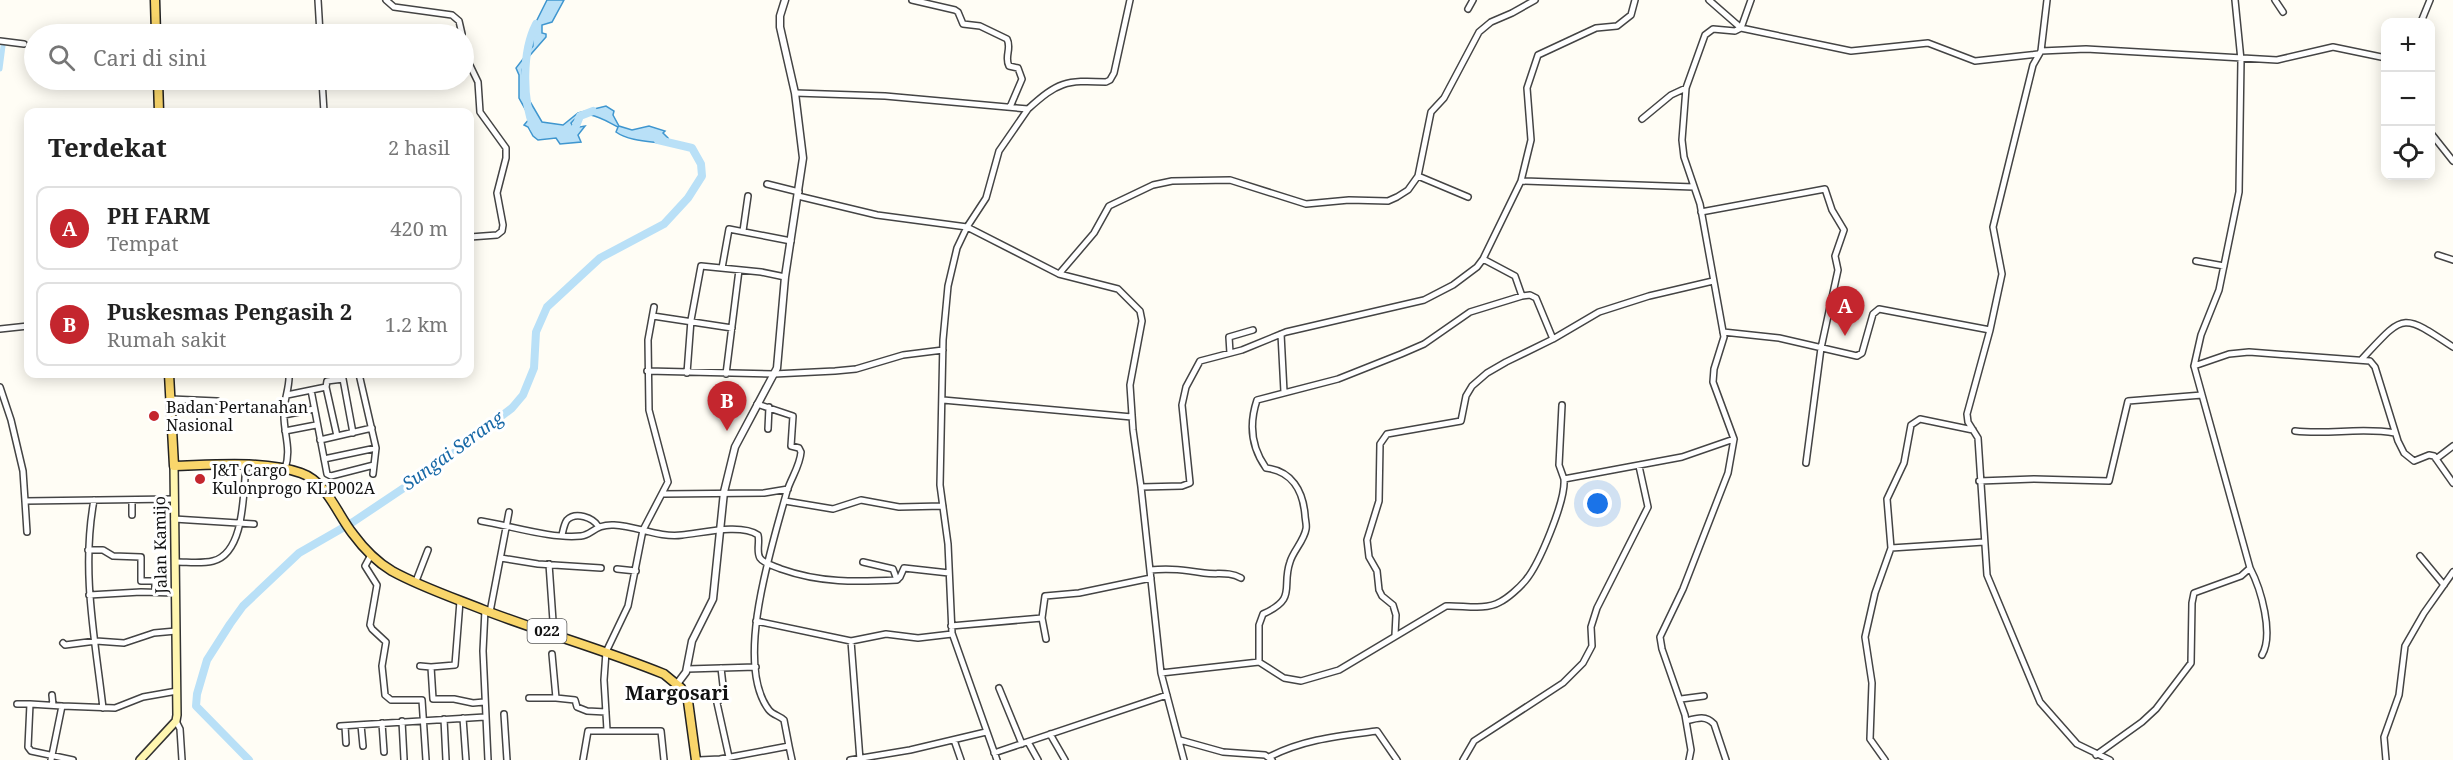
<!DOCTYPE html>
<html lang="id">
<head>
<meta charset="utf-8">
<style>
	body { margin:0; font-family:"Noto Serif",serif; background:#f6f6f6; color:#222 }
	.controls { position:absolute; right:18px; top:18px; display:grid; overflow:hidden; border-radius:12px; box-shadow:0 3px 15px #0003 }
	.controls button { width:54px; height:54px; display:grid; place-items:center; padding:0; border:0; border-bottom:2px solid #e0e0e0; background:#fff; color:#222; font:30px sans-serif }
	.you { position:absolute; left:1598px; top:504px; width:21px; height:21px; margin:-15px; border:4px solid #fff; border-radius:50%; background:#1a73e8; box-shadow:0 0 0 9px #1a73e833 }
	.badge { display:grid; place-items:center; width:39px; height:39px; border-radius:50%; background:#c4262e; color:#fff; font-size:20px; font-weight:700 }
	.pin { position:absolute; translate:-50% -50px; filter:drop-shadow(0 2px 3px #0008) }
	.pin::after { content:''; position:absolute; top:32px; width:21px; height:18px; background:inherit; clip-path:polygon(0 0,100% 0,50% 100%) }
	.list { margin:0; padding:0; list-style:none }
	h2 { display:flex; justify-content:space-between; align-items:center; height:78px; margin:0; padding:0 24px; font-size:26px }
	h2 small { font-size:20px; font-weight:400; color:#767676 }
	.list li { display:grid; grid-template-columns:39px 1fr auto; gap:18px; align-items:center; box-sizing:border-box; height:84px; margin:0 12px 12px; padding:0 12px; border:2px solid #e0e0e0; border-radius:12px }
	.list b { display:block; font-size:22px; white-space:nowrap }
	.list p { margin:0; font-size:20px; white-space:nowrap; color:#767676 }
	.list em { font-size:20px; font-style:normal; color:#767676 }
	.icon { flex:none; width:33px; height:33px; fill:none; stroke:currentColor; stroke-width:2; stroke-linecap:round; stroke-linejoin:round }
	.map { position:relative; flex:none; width:2453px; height:760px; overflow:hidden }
	.search { position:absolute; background:#fff; box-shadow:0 3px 15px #0003; left:24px; top:24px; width:450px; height:66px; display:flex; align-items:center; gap:15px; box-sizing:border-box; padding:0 21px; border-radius:33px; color:#767676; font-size:22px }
	.panel { position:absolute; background:#fff; box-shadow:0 3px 15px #0003; left:24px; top:108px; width:450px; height:270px; border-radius:12px }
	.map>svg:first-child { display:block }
	.water { fill:#b9e0f7; stroke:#3f96cf; stroke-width:1.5 }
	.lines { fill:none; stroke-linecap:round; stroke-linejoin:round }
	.canal { stroke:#b9e0f7; stroke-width:5 }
	.river { stroke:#b9e0f7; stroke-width:8 }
	.minor-casing { stroke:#444; stroke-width:8 }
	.tertiary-casing { stroke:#444; stroke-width:9 }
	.secondary-casing { stroke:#333; stroke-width:10 }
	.primary-casing { stroke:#222; stroke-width:11 }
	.minor { stroke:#fff; stroke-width:5 }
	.tertiary { stroke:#fff; stroke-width:6 }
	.secondary { stroke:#fff6b0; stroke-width:7 }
	.primary { stroke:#f9d66b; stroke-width:8 }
	.poi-dot { fill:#c4262e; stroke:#fff; stroke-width:2 }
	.labels { text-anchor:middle; stroke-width:6; stroke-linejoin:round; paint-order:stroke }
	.shield { fill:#fff; stroke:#585858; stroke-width:1.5 }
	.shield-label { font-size:15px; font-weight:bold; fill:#111 }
	.poi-label { font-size:16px; fill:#111; stroke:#fff; text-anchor:start }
	.street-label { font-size:16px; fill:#111; stroke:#fff }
	.water-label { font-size:18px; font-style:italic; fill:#1768a6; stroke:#fff }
	.quarter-label { font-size:20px; font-weight:bold; fill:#111; stroke:#fff }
</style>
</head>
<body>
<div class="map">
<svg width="2453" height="760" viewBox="0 0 2453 760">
	<rect width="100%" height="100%" fill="#fffdf5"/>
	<!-- water -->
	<path class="water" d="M547 0H564L552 22 542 25V33L546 34V37L525 61 522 70 525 93 542 122 563 125 578 113 606 106 614 111 613 115 619 126 632 130 649 126 665 131 663 133 668 138 671 145C660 141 631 143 616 132L618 127C602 119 585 106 571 123L574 128 585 126 578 135 581 142 560 144 556 138 538 140 533 136 528 127 524 125 530 118 519 98V75L516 68 533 46 532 30Z"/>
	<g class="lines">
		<!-- canal -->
		<path class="canal" d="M0 69 3 46"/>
		<!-- river -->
		<path class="river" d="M534 128C522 100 522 51 536 24
			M572 136 580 116 593 111
			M249 760 196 706 197 694 207 660 230 624 243 606 299 553 353 522 441 463 512 408 523 395 534 368 536 332 547 307 600 258 664 224 688 198 702 176 701 164 692 148 658 140"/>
		<defs>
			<path id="minor" d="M318 0 320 34
				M386 0 394 7 452 15 459 21 462 34
				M912 0 955 10 958 12 963 24 980 26 1007 39C1012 48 1004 57 1009 66L1018 68 1022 79 1010 107
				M1709 0 1741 28 1851 51 1928 43 1975 61 2038 54
				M2235 0 2241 60 2239 192 2219 290 2201 335 2194 366 2229 354 2249 352 2370 361 2375 367 2398 441 2404 453 2414 461 2429 455 2434 456 2453 483
				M2275 0 2283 12
				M1468 9 1473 0
				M2421 22 2430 0
				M0 41 24 44
				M2041 51 2047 0
				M464 53 478 82 480 112 506 148V158L497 193 503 225 502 231 497 235 470 237
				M322 80 324 112
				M795 93 885 96 1028 109 999 151 986 198 967 227 957 248 948 286 943 340 940 485 948 544 952 633 997 760
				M1028 109C1058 82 1065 80 1106 82L1110 80 1114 73 1130 0
				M1642 119 1671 95 1686 88
				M2430 132 2453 161
				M1418 176 1468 197
				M1521 181 1694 187
				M767 184 799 192
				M798 196 877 215 967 227 1059 274 1118 289 1140 311 1142 321 1130 385 1133 430 1141 487 1161 673 1184 760
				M1701 212 1825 189 1832 210 1844 230 1835 256 1838 270 1821 348 1806 463
				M743 231 748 196
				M2438 255 2453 260
				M1483 259 1515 276 1522 296
				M2196 261 2224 266
				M722 268 729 229 791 241
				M1059 274 1094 233 1109 206 1153 185 1172 181 1230 180 1306 204 1349 200 1388 201 1397 197 1408 190 1418 176 1431 112 1444 98 1479 32 1491 22 1512 13 1535 0
				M653 316 732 328
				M0 329 28 326
				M1723 332 1779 338 1857 356 1862 353 1873 314 1879 309 1990 330
				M1281 334 1284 392
				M1230 353 1229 337 1253 330
				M2362 359C2404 314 2401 312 2453 347
				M2194 366 2250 568C2261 589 2274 634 2262 655
				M647 371 774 374 835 371 856 369 903 355 943 350
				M687 373 691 320 701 266 761 272 785 277
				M359 374 376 448 373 474
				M726 374 739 270
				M0 387 11 420 23 471 25 501 174 499
				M311 390 327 474 331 476 374 465
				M287 395 326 387
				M171 399 217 401
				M943 400 1132 417
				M757 404 793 416 791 446 799 448 801 452C800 466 791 478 787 491 773 543 733 663 769 710 773 715 780 716 784 720L789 746
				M1562 405 1559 465 1564 479
				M284 415 314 409
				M768 429 769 407
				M285 431 316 425
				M2295 431C2328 435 2362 427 2395 433
				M337 436 326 387 327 381 343 379 353 433
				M320 440 372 428
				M324 459 376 448
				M2436 459 2453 446
				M285 469C292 448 283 433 284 412 284 399 290 387 289 374
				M1979 481 2034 479 2109 481 2128 401 2202 395
				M1141 487 1182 486 1190 483 1182 405 1186 387 1200 361 1242 350 1286 332 1424 300 1453 285 1477 267 1483 259 1521 181 1531 140 1527 88 1538 55 1596 28 1617 26 1631 15 1635 0
				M663 494 764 493 788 489
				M94 500C81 570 95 639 103 708
				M132 500V515
				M25 501 27 532
				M785 501 833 509 861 500 899 507 943 506
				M174 519 254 524
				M481 521C512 526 551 539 581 536 592 535 595 524 614 525 637 526 659 538 682 535 702 533 741 523 758 535 760 542 756 552 760 558 764 564 774 566 781 569 820 583 856 582 897 580L900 577 904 568 949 573
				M562 535C563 531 564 524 567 520 576 511 593 518 598 526
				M1891 548 1984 542
				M88 550H103L113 556 141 557V581H155V592
				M371 555 365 566 377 585 370 625 372 629 386 642 382 666 385 695 391 700H422L426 760
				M2420 556 2444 585
				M501 558 538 564 601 568
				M176 562C188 562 201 564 213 561 245 553 243 493 246 466
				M863 562 893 569 897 580
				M617 569 636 571
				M1150 570C1170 568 1185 570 1204 573 1218 575 1228 571 1241 578
				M416 581 428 550
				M89 595 141 592 175 593
				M460 601 455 665 431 667 433 699H454L473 703 484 702
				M485 610 483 651 488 760
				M490 612 509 512
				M756 621 851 641 886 634 918 638 952 634
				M951 626 1042 618
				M547 631 553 621 549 564
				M1395 635 1396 615 1393 605 1382 596 1379 590 1377 571 1369 557 1367 540 1379 501 1380 444 1387 434 1461 421 1466 396 1472 386 1487 373 1506 362 1553 339 1599 312 1649 296 1713 281
				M1046 639 1042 618 1045 596 1079 593 1151 578
				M851 641 860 760
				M63 643 65 645 96 641 124 643 154 633 176 631
				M552 654 556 698 575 700 577 707 587 711 606 712
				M1259 662V625L1263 614C1298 598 1281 588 1290 562 1293 551 1304 541 1306 529 1307 525 1305 519 1305 515 1303 491 1292 471 1266 468 1251 447 1249 424 1257 400L1338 379 1401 354 1424 344 1470 312 1522 296 1530 295 1536 298 1553 339
				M420 666 431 667
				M721 668 724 694 717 703 729 757
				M687 669 756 667
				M1161 673 1259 662 1284 678 1301 681 1339 670 1446 606C1463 605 1484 611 1500 602 1508 598 1519 588 1525 581 1539 565 1566 500 1564 479L1682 457 1734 439
				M999 688 1022 744
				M52 695 53 705
				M529 698H556
				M1681 699 1704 696
				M17 704H30
				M62 706 30 704 28 747 31 751 73 760
				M504 714 507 760
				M463 718 466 760
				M444 719 446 760
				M176 721 180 729 182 760
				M402 721 404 759
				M1686 721C1697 718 1706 715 1714 724L1726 760
				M382 723 384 752
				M361 725 363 746
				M340 726 485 717
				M345 726 346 743
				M607 730 604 680 606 652 628 606 643 530 668 482 649 410 648 340 654 307
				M1050 734 1065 760
				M954 740 961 760
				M1180 740 1223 752 1265 755 1272 760
				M1028 742 1038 760
				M994 753 1167 695
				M2096 755 2142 722 2156 709 2191 663 2192 603 2194 593 2241 576 2250 568
				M1269 757C1304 739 1339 736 1377 731L1397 760
				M51 760 62 706 115 708 143 697 177 691
				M583 760 588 731H661L664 760
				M699 760 720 759 789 746 792 760
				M850 760 910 750 986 732
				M1463 760 1474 741 1563 683 1583 663 1592 646 1591 627 1597 608 1648 507 1639 466
				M1689 760 1691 750 1685 715 1662 649 1660 637 1683 589 1728 473 1734 439 1713 382 1714 369 1724 337 1700 204 1684 157 1682 140 1686 88 1705 35 1713 29 1735 31 1741 28 1751 0
				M1885 760 1870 739 1872 683 1865 637 1875 593 1891 548 1887 499 1904 463 1911 425 1920 419 1973 430
				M2110 760 2077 744 2040 702 1987 575 1978 438 1968 422 1967 414 1990 330 2002 274 1993 227 2033 65 2041 51 2086 49 2277 60 2333 47 2386 58
				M2386 760 2384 737 2399 695 2405 646 2424 613 2453 572"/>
			<path id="tertiary" d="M677 684 686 672 692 641 713 599 724 492 735 447 777 368 785 277 803 158 795 93 780 27V16L785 0"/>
			<path id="secondary" d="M140 760 176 721 177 715 174 466"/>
			<path id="primary" d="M155 0 156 34
				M158 80 159 112
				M169 374 174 466C212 465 264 460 301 473 327 482 337 514 353 534 364 549 377 562 392 571 421 587 454 598 484 610 544 633 605 650 664 674L681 688 688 701 696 760"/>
		</defs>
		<!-- minor casing -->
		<use href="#minor" class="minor-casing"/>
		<!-- tertiary casing -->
		<use href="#tertiary" class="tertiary-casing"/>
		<!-- secondary casing -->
		<use href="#secondary" class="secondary-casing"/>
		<!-- primary casing -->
		<use href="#primary" class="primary-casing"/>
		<!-- minor -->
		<use href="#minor" class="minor"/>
		<!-- tertiary -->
		<use href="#tertiary" class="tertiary"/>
		<!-- secondary -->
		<use href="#secondary" class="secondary"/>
		<!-- primary -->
		<use href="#primary" class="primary"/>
	</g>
	<!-- markers -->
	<g class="poi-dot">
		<circle cx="154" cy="416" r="6"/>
		<circle cx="200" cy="479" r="6"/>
	</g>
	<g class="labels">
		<!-- shield labels -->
		<rect class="shield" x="527.5" y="619" width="39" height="24" rx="4.5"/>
		<g class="shield-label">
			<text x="547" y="636">022</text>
		</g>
		<!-- poi labels -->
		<g class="poi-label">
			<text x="166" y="413">Badan Pertanahan<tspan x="166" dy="18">Nasional</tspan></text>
			<text x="212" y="476">J&amp;T Cargo<tspan x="212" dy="18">Kulonprogo KLP002A</tspan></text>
		</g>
		<!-- street labels -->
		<g class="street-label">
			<text transform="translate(160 545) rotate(-91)" y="6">Jalan Kamijo</text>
		</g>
		<!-- water labels -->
		<g class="water-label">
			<text transform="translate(453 451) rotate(-36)" y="6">Sungai Serang</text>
		</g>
		<!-- quarter labels -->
		<g class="quarter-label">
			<text x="677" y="700">Margosari</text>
		</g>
	</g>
</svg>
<div class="controls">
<button>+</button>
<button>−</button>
<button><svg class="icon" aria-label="locate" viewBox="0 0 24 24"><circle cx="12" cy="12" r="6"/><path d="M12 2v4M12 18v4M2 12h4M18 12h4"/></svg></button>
</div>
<div class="you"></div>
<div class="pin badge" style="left:1845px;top:336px">A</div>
<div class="pin badge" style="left:727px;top:431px">B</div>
<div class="search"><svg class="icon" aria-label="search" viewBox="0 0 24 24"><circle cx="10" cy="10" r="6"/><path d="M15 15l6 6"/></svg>Cari di sini</div>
<section class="panel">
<h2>Terdekat<small>2 hasil</small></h2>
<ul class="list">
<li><span class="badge">A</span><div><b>PH FARM</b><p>Tempat</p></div><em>420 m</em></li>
<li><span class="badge">B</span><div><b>Puskesmas Pengasih 2</b><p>Rumah sakit</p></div><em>1.2 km</em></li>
</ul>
</section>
</div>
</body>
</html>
